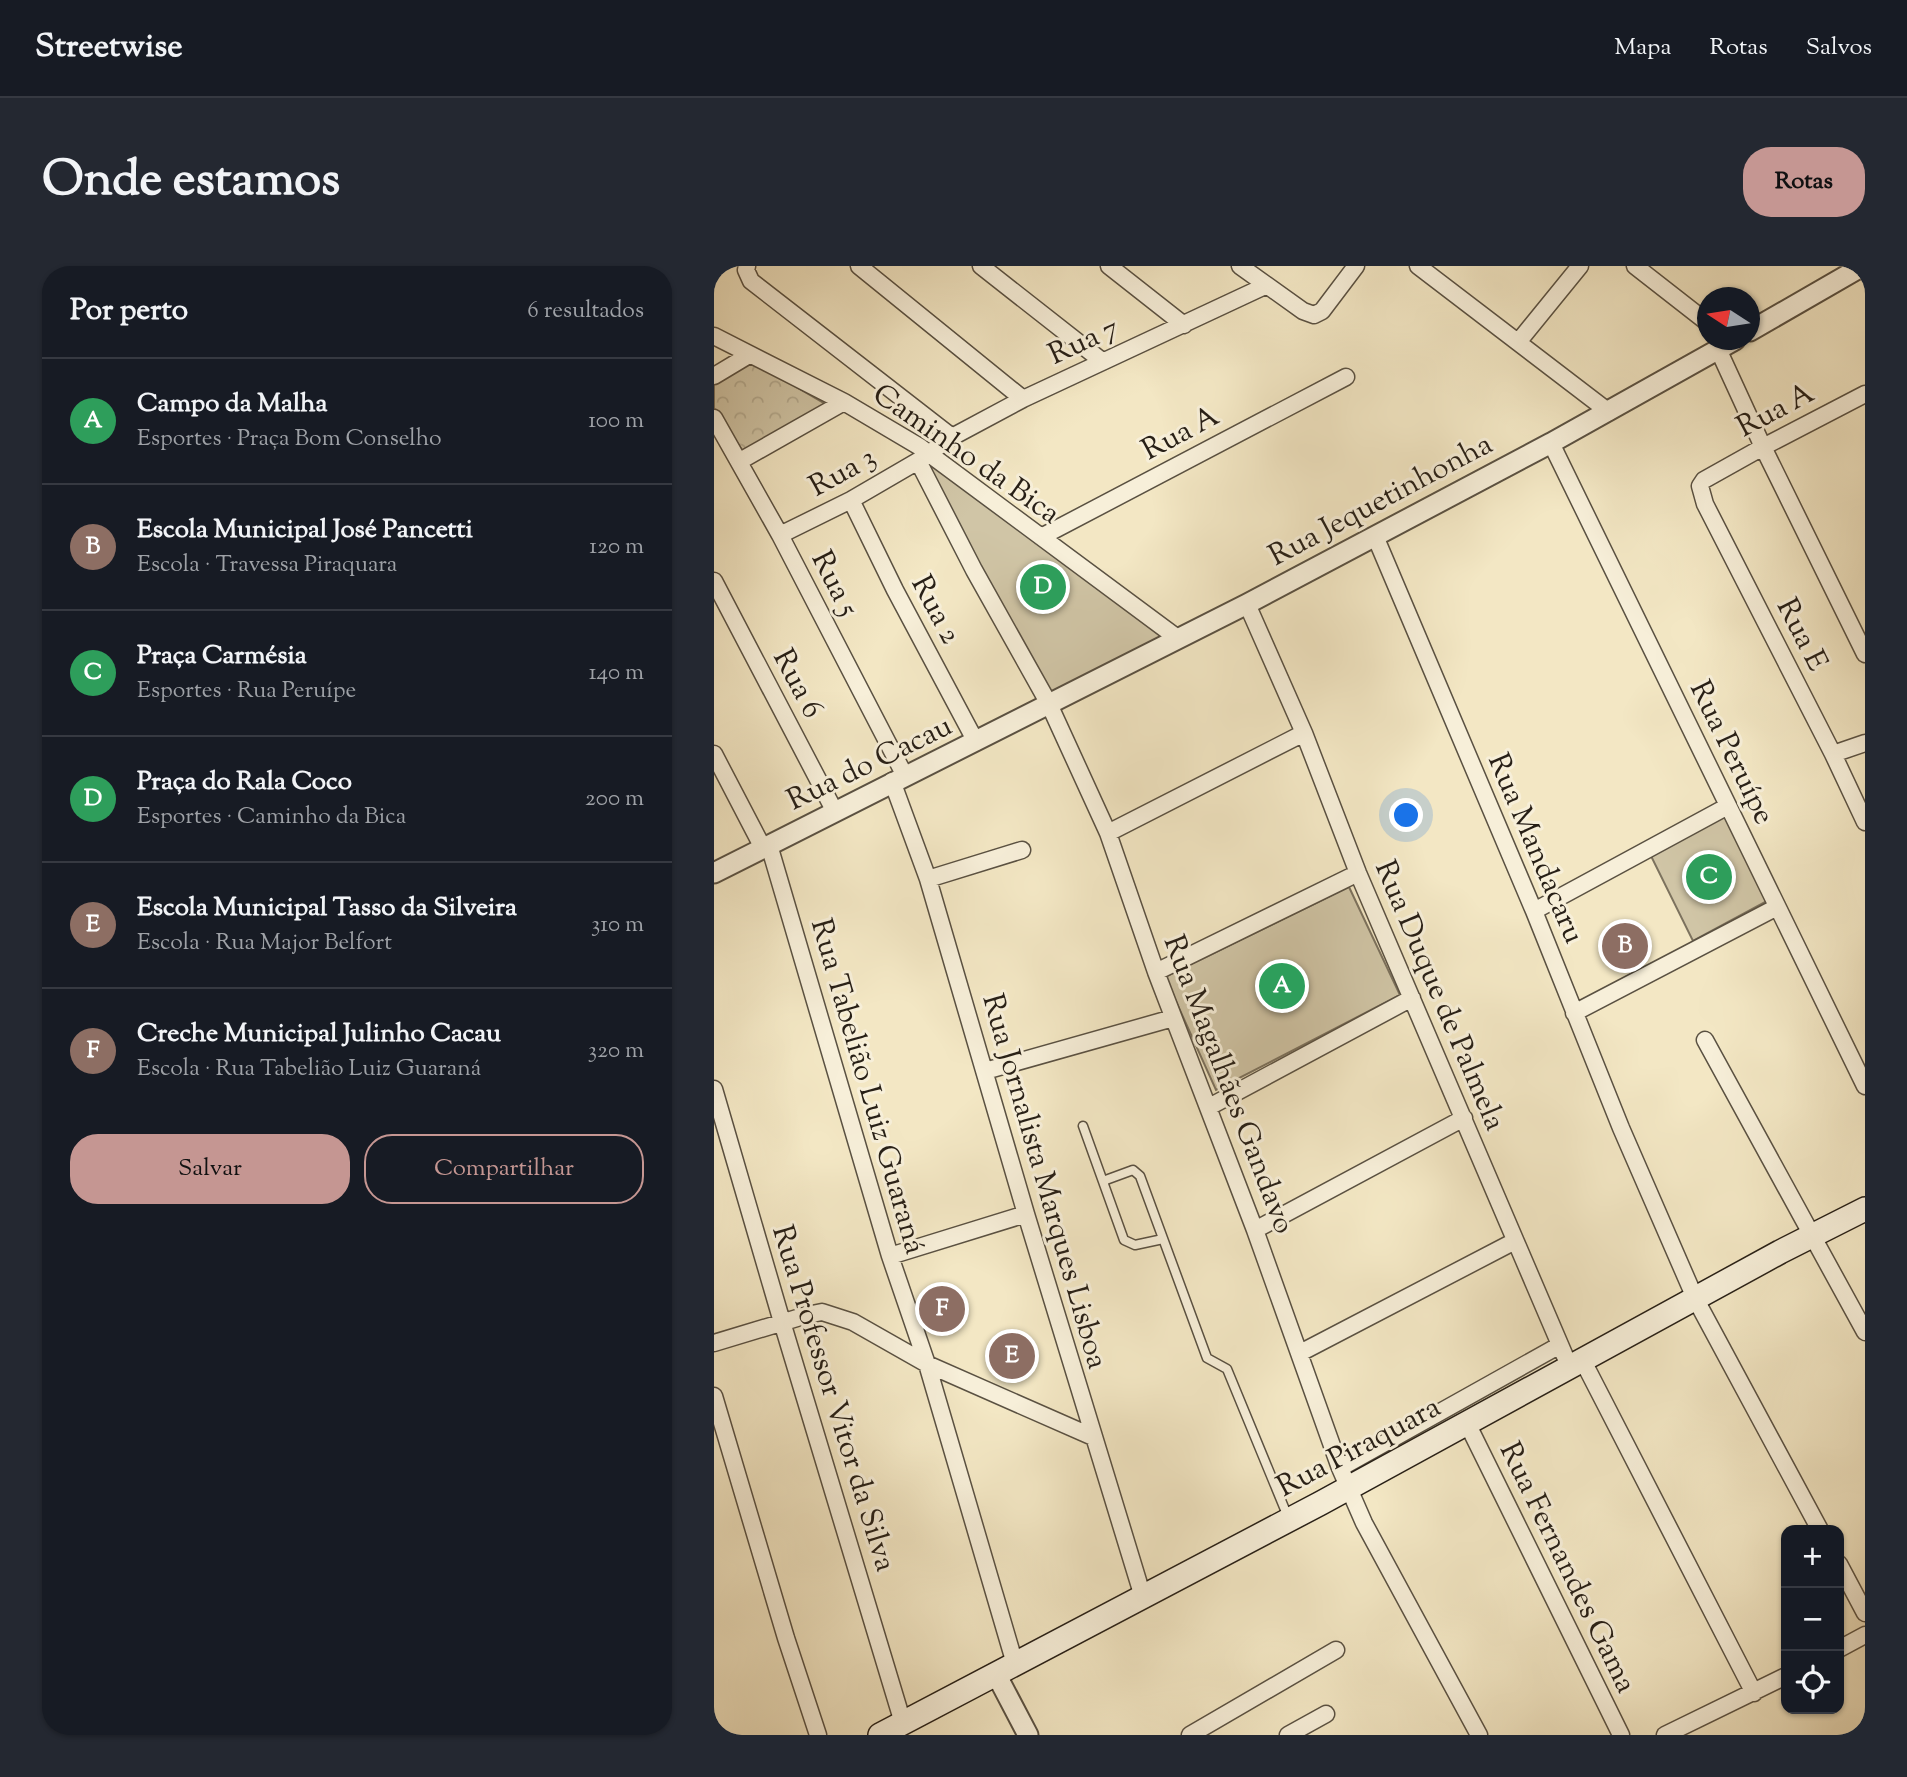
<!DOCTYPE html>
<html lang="pt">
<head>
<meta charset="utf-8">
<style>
	body { margin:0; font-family:"Sorts Mill Goudy",serif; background:#242831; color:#f1f3f6 }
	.controls { position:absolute; right:21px; bottom:21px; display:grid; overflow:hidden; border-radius:14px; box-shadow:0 2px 5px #0004 }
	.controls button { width:63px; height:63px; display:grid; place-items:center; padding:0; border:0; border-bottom:2px solid #363941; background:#171b24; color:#f1f3f6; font:35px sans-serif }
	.compass { position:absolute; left:983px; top:21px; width:63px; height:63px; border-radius:50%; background:#171b24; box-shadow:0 2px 5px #0004; rotate:282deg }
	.you { position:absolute; left:693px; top:550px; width:24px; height:24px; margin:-18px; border:5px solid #fff; border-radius:50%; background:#1a73e8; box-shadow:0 0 0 10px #1a73e833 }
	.badge { display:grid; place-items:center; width:46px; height:46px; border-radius:50%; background:#c59692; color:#fff; font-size:23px; font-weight:700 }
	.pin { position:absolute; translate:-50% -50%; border:4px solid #fff; box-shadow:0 2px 7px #0006 }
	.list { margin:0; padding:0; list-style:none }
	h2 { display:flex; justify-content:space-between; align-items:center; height:91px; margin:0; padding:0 28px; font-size:30px }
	h2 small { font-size:23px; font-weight:400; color:#9ea1a6 }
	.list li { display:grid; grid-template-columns:46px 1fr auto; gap:21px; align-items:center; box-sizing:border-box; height:126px; padding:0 28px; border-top:2px solid #363941 }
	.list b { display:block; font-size:26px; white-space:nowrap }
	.list p { margin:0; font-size:23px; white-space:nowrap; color:#9ea1a6 }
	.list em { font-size:23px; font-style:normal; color:#9ea1a6 }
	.actions { display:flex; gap:14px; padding:21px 28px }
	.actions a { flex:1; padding:16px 0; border:2px solid #c59692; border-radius:28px; text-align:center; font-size:24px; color:#c59692 }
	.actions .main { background:#c59692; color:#111 }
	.icon { flex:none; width:38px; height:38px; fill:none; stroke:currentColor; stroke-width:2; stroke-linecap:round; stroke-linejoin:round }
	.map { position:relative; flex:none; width:1151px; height:1469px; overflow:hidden; border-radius:28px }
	header { display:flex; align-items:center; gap:42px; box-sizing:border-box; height:98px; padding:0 35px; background:#171b24; border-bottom:2px solid #363941 }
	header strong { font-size:33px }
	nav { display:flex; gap:38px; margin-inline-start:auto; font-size:24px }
	.intro { display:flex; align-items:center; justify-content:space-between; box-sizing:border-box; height:168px; padding:0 42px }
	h1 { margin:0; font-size:49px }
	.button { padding:18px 32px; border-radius:28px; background:#c59692; color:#111; font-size:24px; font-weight:700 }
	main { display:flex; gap:42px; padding:0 42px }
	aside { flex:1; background:#171b24; border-radius:28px; box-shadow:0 2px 5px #0004 }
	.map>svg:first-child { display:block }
	.forest { fill:url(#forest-crowns); stroke:#7c725e; stroke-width:2 }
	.pitch { fill:#d0c5a6; stroke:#7c725e; stroke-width:2 }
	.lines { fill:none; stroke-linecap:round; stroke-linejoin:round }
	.service-casing { stroke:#5a5142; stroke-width:11 }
	.minor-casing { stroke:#5a5142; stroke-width:19 }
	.tertiary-casing { stroke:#5a5142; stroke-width:23 }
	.secondary-casing { stroke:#271f16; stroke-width:26 }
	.service { stroke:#f7efd9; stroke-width:8 }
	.minor { stroke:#f7efd9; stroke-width:16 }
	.tertiary { stroke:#f7efd9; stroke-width:19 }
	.secondary { stroke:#f7efd9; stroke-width:23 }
	.labels { text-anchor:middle; stroke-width:6; stroke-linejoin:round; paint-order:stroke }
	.street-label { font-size:30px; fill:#271f16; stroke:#f7efd9 }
</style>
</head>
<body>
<header>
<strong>Streetwise</strong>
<nav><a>Mapa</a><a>Rotas</a><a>Salvos</a></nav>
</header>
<div class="intro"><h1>Onde estamos</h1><a class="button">Rotas</a></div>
<main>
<aside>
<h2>Por perto<small>6 resultados</small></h2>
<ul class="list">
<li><span class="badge" style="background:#2e9e5b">A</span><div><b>Campo da Malha</b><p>Esportes · Praça Bom Conselho</p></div><em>100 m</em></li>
<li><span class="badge" style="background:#8d6e63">B</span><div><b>Escola Municipal José Pancetti</b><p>Escola · Travessa Piraquara</p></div><em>120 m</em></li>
<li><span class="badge" style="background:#2e9e5b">C</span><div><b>Praça Carmésia</b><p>Esportes · Rua Peruípe</p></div><em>140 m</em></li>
<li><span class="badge" style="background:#2e9e5b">D</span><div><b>Praça do Rala Coco</b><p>Esportes · Caminho da Bica</p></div><em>200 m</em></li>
<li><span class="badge" style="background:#8d6e63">E</span><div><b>Escola Municipal Tasso da Silveira</b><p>Escola · Rua Major Belfort</p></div><em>310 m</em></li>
<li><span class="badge" style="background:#8d6e63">F</span><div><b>Creche Municipal Julinho Cacau</b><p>Escola · Rua Tabelião Luiz Guaraná</p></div><em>320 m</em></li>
</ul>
<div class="actions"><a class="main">Salvar</a><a>Compartilhar</a></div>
</aside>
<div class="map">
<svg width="1151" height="1469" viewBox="0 0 1151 1469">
	<defs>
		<pattern id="forest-crowns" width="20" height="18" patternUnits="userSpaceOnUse" patternTransform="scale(1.75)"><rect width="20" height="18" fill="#d0c5a6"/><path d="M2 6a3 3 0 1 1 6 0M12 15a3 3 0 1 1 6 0" fill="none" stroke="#b3a98e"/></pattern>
	</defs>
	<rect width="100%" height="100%" fill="#f3e7c4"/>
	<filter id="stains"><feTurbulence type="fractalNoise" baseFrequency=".00286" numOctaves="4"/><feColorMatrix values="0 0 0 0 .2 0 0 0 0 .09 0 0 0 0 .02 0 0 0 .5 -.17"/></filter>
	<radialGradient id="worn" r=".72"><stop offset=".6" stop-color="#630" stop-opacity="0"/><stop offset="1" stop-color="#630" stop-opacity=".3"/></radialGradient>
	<!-- forest -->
	<path class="forest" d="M38 95 113 139 32 190 0 142V116Z"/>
	<!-- pitch -->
	<path class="pitch" d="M218 195 447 370 406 397 337 433 215 207Z
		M1012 547 1055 634 979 675 936 588Z
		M635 621 686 729 502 824 451 711Z"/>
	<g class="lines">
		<defs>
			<path id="service" d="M369 860 410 974 421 979 449 973
				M389 915 419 904 426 910 493 1092 513 1103 574 1251"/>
			<path id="minor" d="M33 0 32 4 37 15 238 171
				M145 0 309 133
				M267 0 388 95
				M395 0 470 59
				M526 0 589 45 600 49 608 45 642 0
				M704 0 895 146
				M921 0 994 57
				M0 70 130 136 206 181 462 371
				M805 75 866 0
				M1004 83 1049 181 1151 388
				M0 110 35 89
				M1151 128 1049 181 990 214 986 220 991 238 1119 488 1151 556
				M0 152 66 269 191 510
				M837 177 1151 820
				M26 195 130 136
				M204 195 260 304 335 438 394 567 442 706 541 964 626 1202 650 1257 765 1469
				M137 234 181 324 262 476
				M66 269 137 234 204 195 238 171 309 133 551 20
				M661 270 820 645 907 862 981 1032 1106 1264
				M327 271 632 111
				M0 315 120 544
				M533 338 590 467 644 607 856 1102
				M0 488 49 582
				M1119 488 1151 477
				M178 515 214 613 312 948 429 1331
				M394 567 590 467
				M55 579 176 990 213 1098 301 1398
				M214 613 308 584
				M820 645 1014 540
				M442 706 644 607
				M860 747 1063 641
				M991 774 1151 1066
				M271 805 459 752
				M0 823 68 1056 189 1457
				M495 841 698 732
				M541 964 750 852
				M176 990 312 948
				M0 1077 93 1049 108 1046 139 1056 213 1098 379 1171
				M586 1087 801 975
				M869 1095 1040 1427
				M0 1130 72 1372 104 1469
				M753 1157 907 1469
				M626 1202 846 1079
				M1125 1298 1151 1347
				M1125 1383 1151 1369
				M476 1469 622 1384
				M574 1469 612 1448
				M951 1469 1072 1410"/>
			<path id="tertiary" d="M1036 65 1149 0
				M0 607 533 338 837 177 1021 74
				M282 1408 314 1469"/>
			<path id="secondary" d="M166 1469 607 1237 1066 986 1151 943"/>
		</defs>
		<!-- service casing -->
		<use href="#service" class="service-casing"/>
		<!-- minor casing -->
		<use href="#minor" class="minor-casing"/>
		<!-- tertiary casing -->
		<use href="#tertiary" class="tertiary-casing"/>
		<!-- secondary casing -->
		<use href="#secondary" class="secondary-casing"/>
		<!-- service -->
		<use href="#service" class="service"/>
		<!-- minor -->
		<use href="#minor" class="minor"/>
		<!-- tertiary -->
		<use href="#tertiary" class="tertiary"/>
		<!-- secondary -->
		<use href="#secondary" class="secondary"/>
	</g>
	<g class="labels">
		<!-- street labels -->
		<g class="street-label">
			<text transform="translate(369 74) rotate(-25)" y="10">Rua 7</text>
			<text transform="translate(1061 143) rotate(-28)" y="10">Rua A</text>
			<text transform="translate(466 166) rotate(-28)" y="10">Rua A</text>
			<text transform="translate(253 187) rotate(35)" y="10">Caminho da Bica</text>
			<text transform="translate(128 205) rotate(-29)" y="10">Rua 3</text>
			<text transform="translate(666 233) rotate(-28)" y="10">Rua Jequetinhonha</text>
			<text transform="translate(122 317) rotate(63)" y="10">Rua 5</text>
			<text transform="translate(223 343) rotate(62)" y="10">Rua 2</text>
			<text transform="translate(1089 368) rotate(63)" y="10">Rua E</text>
			<text transform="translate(85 417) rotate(62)" y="10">Rua 6</text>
			<text transform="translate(1019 486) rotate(64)" y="10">Rua Peruípe</text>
			<text transform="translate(155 496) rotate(-26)" y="10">Rua do Cacau</text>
			<text transform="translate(823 582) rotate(67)" y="10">Rua Mandacaru</text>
			<text transform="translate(727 729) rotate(67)" y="10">Rua Duque de Palmela</text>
			<text transform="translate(516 818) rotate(69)" y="10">Rua Magalhães Gandavo</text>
			<text transform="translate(155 820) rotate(74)" y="10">Rua Tabelião Luiz Guaraná</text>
			<text transform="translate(332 915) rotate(74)" y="10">Rua Jornalista Marques Lisboa</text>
			<text transform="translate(121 1132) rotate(73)" y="10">Rua Professor Vitor da Silva</text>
			<text transform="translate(644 1180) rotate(-28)" y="10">Rua Piraquara</text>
			<text transform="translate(855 1301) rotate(64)" y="10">Rua Fernandes Gama</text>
		</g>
	</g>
	<rect width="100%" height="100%" filter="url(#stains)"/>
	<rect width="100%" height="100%" fill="url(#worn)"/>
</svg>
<div class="controls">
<button>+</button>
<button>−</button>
<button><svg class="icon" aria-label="locate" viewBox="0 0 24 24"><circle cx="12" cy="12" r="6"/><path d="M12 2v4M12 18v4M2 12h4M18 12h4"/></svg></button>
</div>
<svg class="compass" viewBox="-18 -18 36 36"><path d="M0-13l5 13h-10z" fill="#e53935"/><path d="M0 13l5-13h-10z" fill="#9ea1a6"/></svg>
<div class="you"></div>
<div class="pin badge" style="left:568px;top:720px;background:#2e9e5b">A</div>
<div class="pin badge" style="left:911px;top:680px;background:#8d6e63">B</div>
<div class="pin badge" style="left:995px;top:611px;background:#2e9e5b">C</div>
<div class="pin badge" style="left:329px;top:321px;background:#2e9e5b">D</div>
<div class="pin badge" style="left:298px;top:1090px;background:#8d6e63">E</div>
<div class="pin badge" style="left:228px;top:1043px;background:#8d6e63">F</div>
</div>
</main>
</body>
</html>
